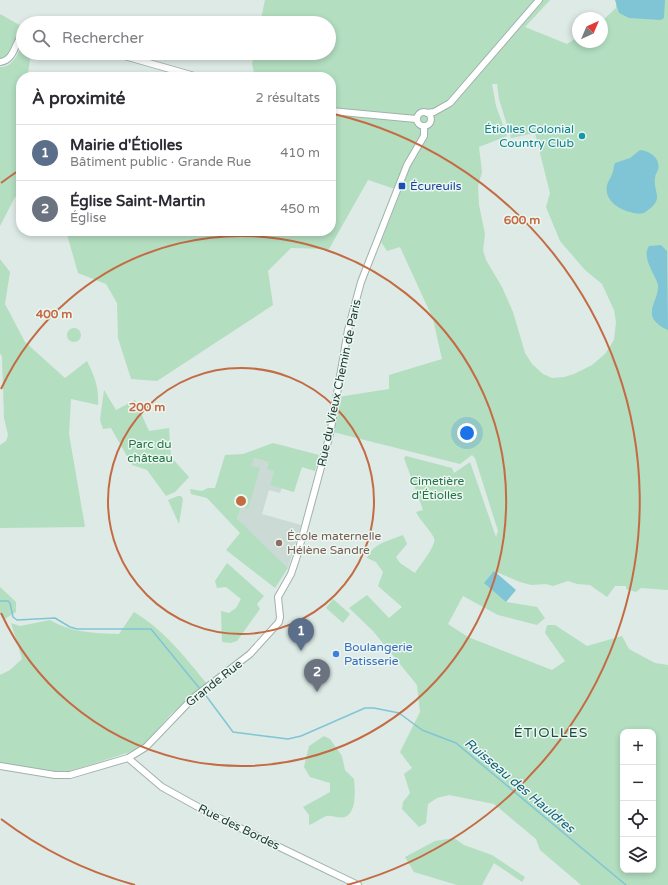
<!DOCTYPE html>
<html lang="fr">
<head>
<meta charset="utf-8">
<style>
	body { margin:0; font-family:"Varela Round",sans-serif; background:#f2f2f3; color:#2b2b33 }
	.controls { position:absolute; right:12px; bottom:12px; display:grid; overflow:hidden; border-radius:8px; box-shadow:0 2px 6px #0003 }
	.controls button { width:36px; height:36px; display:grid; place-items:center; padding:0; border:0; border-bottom:1px solid #e1e1e2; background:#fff; color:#2b2b33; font:20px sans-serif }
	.compass { position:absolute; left:572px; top:12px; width:36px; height:36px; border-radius:50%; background:#fff; box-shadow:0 2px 6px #0003; rotate:44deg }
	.you { position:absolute; left:467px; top:433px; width:14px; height:14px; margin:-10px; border:3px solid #fff; border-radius:50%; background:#1a73e8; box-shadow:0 0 0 6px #1a73e833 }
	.badge { display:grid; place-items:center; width:26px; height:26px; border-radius:50%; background:#7c3aed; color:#fff; font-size:13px; font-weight:700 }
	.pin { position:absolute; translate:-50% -33px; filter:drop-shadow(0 1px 2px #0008) }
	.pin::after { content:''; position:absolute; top:21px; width:14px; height:12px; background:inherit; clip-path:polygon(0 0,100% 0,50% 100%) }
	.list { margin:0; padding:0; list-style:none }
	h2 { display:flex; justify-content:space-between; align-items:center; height:52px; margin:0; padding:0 16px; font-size:17px }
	h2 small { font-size:13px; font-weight:400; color:#7c7c81 }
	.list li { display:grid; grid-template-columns:26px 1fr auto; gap:12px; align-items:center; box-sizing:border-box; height:56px; padding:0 16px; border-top:1px solid #e1e1e2 }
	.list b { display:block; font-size:15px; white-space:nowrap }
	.list p { margin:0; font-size:13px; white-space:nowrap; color:#7c7c81 }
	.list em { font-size:13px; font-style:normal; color:#7c7c81 }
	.icon { flex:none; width:22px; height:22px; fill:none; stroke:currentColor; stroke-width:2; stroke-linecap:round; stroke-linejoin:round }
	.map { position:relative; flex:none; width:668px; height:885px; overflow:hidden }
	.search { position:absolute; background:#fff; box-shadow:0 2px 6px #0003; left:16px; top:16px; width:320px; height:44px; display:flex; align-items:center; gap:10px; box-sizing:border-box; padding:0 14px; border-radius:22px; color:#7c7c81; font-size:15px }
	.panel { position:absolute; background:#fff; box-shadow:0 2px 6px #0003; left:16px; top:72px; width:320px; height:164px; border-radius:16px }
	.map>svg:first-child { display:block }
	.built { fill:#cbdad4 }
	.green { fill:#b3dec0; fill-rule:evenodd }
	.water { fill:#80c5d5 }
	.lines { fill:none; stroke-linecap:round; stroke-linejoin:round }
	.stream { stroke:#80c5d5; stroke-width:1.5 }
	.tertiary-casing { stroke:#a0b2ac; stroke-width:8 }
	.tertiary { stroke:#fff; stroke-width:6 }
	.ring { fill:none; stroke:#c46b44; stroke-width:2 }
	.culture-dot { fill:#0f9aa8; stroke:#edf7f2; stroke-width:1.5 }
	.transit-dot { fill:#1a4fb4; stroke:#edf7f2; stroke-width:1.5 }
	.education-dot { fill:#8d6e63; stroke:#edf7f2; stroke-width:1.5 }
	.shop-dot { fill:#3f7fe0; stroke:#edf7f2; stroke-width:1.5 }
	.labels { text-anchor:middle; stroke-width:3; stroke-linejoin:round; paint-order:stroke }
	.culture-label { font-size:12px; fill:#0d838f; stroke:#edf7f2; text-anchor:end }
	.transit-label { font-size:12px; fill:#164399; stroke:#edf7f2; text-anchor:start }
	.street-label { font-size:12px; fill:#1e3b34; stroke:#edf7f2 }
	.park-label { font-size:12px; fill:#257446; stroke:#edf7f2 }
	.education-label { font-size:12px; fill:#785e54; stroke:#edf7f2; text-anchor:start }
	.shop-label { font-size:12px; fill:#366cbe; stroke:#edf7f2; text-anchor:start }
	.water-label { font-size:13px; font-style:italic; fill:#14657a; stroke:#edf7f2 }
	.quarter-label { font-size:14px; letter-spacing:1px; fill:#194e42; stroke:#edf7f2 }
	.centre { fill:#c46b44; stroke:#edf7f2; stroke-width:2 }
	.ring-label { font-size:12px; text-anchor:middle; font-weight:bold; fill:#c46b44; stroke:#edf7f2; stroke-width:3; stroke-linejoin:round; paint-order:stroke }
</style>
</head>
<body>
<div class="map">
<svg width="668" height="885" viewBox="0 0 668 885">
	<rect width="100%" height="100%" fill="#ddeae5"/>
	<!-- built -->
	<path class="built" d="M254 458 269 462 274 471 270 485 282 488 280 493 269 490 262 514 301 525 288 568 237 520Z"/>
	<!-- green -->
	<path class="green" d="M265 0H550L525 27 567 44 578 37V42H602V21L616 8V0H668V590L641 588 636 592 626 589V586H615L607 597 590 585 577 584 568 581 553 586 546 584 531 585 520 582 494 571 506 602 537 607 545 618 537 625 498 615 463 596 448 624 468 637 552 670 565 661 545 633 547 625H555L587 646 622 636 629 649 655 663 668 665V885H581L540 850 536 839 494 804 449 795 437 798 428 804 426 823 419 827 402 809 403 802 410 793 404 774 412 768 400 752 420 712 417 685 373 631 349 608 367 595 389 618 402 607 378 586 383 572 376 562 367 558C373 543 389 541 403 535L407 544 396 557 400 563 415 573C420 565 437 545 434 538 430 529 420 521 416 512L423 510 404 458 406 456 452 468 454 473 470 462 496 537 498 531 475 458 472 455 460 464 333 432 338 397 389 389V375L442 359 433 319 400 247 387 251 381 242 401 191 368 180 329 249 291 248 268 271 273 305 157 381 131 379 118 338 117 303 106 284 78 273 66 231H331V77H255L252 64 254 53H329V23H260ZM492 84H497L499 99 511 138 535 133 550 193 546 207 560 241 585 270 602 284 614 310 616 322 614 340 605 354 592 365 574 374 564 377 552 378 543 374 532 364 525 353 513 312 502 287 486 260 483 250 485 234 479 205 478 186 482 172 479 147 507 136 496 106ZM623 732H653V870H623Z
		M0 14 23 27 8 56 3 59 0 58Z
		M23 41V53H31L28 73 47 77H21V199L15 197 0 226V67C14 68 19 51 23 41Z
		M0 259 10 272 5 304 25 342 65 378 87 361C95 377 99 388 98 405L71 399 69 434 85 527 0 528V445L6 441 8 435 4 418 2 357 0 353Z
		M67 335a7 7 0 1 1 14 0a7 7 0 1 1-14 0Z
		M104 390 116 410 135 400 149 431 169 428 171 457 189 477 175 492 166 496 147 470 132 465 111 428 103 429 100 420Z
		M273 443 319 455 315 471 302 467 294 492 270 485 274 471 267 469 269 462 254 458 252 466 260 468 248 509 241 507 237 519 288 568 275 588 226 550 240 533 207 498 191 494 190 489 202 491 208 488H215L225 455 243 454Z
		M178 496H181L183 499 179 524 168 500Z
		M227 563 264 596 257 604 260 609 237 641 231 643 222 642 221 611 229 613 236 608 241 599 226 587 217 588 215 581Z
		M0 587 16 602V612L5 619 0 613Z
		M333 599 350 614 343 623 326 608Z
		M134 612C164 630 185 657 207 684L171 714 145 744 130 752 67 772 48 773 0 763V675L10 670 22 659 11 623 20 626 50 620C72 633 94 633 119 634Z
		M324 736 330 739 342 756 345 770 354 779C355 789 357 812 345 817 338 819 332 815 326 816 321 818 315 823 309 825V815L303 807 330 792V783L310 777 304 767 309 746Z
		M454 838 464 845 492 855 525 877 522 882 494 863 482 885H457L414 872 405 857 435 841Z"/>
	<!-- water -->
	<path class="water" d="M615 0H665L664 18 661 20 629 18 619 13Z
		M640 150C650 151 661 158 658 170 657 172 655 175 655 178 653 193 665 198 647 211 642 215 637 214 630 212 618 209 604 200 607 185 608 181 611 178 612 174 614 170 613 167 615 163L630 158Z
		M661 245 667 251V256L668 330C638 316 659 303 658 285 655 273 641 258 649 246Z
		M494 571 516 590 506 602 484 583Z"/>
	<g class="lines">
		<!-- stream -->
		<path class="stream" d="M0 601H8L10 603 13 617 17 620 55 618 70 627 77 629H151L200 689
			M204 693 233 732 288 739 301 736 365 708H374L399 713 422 730 456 743 626 885"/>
		<defs>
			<path id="tertiary" d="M114 53 198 77
				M0 62C15 60 14 43 23 34
				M331 111 416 119
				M417 119a7 7 0 1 1 14 0a7 7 0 1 1-14 0Z
				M427 113 434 112 450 103 539 0
				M128 758 162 787 209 813 358 885
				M0 766 55 775H70L128 758 146 747 193 698 250 654 279 622 280 617 278 597 291 574 297 556 330 434 348 330 361 282 407 165 424 136V127"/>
		</defs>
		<!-- tertiary casing -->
		<use href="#tertiary" class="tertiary-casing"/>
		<!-- tertiary -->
		<use href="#tertiary" class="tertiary"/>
	</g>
	<!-- distance rings -->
	<g class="ring">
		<circle cx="241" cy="501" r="133"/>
		<path d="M1 389A265 265 0 1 1 1 613"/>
		<path d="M135 885A398 398 0 0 1 1 819M1 183A398 398 0 0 1 18 171M334 114A398 398 0 0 1 347 885"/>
	</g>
	<!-- markers -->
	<circle class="culture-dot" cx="582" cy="136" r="4"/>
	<rect class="transit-dot" x="398" y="182" width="8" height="8" rx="2"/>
	<circle class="education-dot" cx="279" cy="543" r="4"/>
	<circle class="shop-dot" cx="336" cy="654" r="4"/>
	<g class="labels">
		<!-- culture labels -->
		<g class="culture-label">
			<text x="574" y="133">Étiolles Colonial<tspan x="574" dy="14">Country Club</tspan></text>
		</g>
		<!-- transit labels -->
		<g class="transit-label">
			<text x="410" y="190">Écureuils</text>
		</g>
		<!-- street labels -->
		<g class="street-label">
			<text transform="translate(339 383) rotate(-78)" y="4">Rue du Vieux Chemin de Paris</text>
			<text transform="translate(214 683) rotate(-38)" y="4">Grande Rue</text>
			<text transform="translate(239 827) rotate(26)" y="4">Rue des Bordes</text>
		</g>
		<!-- park labels -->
		<g class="park-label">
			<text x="150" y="448">Parc du<tspan x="150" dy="14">château</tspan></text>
			<text x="437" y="485">Cimetière<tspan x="437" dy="14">d'Étiolles</tspan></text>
		</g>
		<!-- education labels -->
		<g class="education-label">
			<text x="287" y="540">École maternelle<tspan x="287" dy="14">Hélène Sandre</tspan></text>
		</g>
		<!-- shop labels -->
		<g class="shop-label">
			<text x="344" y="651">Boulangerie<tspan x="344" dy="14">Patisserie</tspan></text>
		</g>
		<!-- water labels -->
		<g class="water-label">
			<text transform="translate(520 785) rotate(40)" y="5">Ruisseau des Hauldres</text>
		</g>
		<!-- quarter labels -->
		<g class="quarter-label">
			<text x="551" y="737">ÉTIOLLES</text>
		</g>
	</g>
	<circle cx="241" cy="501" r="6" class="centre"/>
	<g class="ring-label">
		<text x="522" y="224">600 m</text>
		<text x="54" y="318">400 m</text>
		<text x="147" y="411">200 m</text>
	</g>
</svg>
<div class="controls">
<button>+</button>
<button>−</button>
<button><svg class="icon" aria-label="locate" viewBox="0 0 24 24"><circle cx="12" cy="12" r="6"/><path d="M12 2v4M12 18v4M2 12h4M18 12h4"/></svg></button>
<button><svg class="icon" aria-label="layers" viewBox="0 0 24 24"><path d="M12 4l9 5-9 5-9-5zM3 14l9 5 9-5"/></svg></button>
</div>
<svg class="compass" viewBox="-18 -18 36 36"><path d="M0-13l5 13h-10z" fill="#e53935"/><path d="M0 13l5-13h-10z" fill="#7c7c81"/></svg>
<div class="you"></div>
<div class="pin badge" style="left:301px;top:651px;background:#5c6f8a">1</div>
<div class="pin badge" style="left:317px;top:692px;background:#6b7280">2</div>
<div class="search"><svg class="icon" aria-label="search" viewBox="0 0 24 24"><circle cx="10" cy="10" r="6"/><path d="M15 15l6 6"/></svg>Rechercher</div>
<section class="panel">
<h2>À proximité<small>2 résultats</small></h2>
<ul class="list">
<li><span class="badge" style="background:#5c6f8a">1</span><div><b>Mairie d'Étiolles</b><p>Bâtiment public · Grande Rue</p></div><em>410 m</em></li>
<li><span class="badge" style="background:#6b7280">2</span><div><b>Église Saint-Martin</b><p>Église</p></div><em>450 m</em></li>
</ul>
</section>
</div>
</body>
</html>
